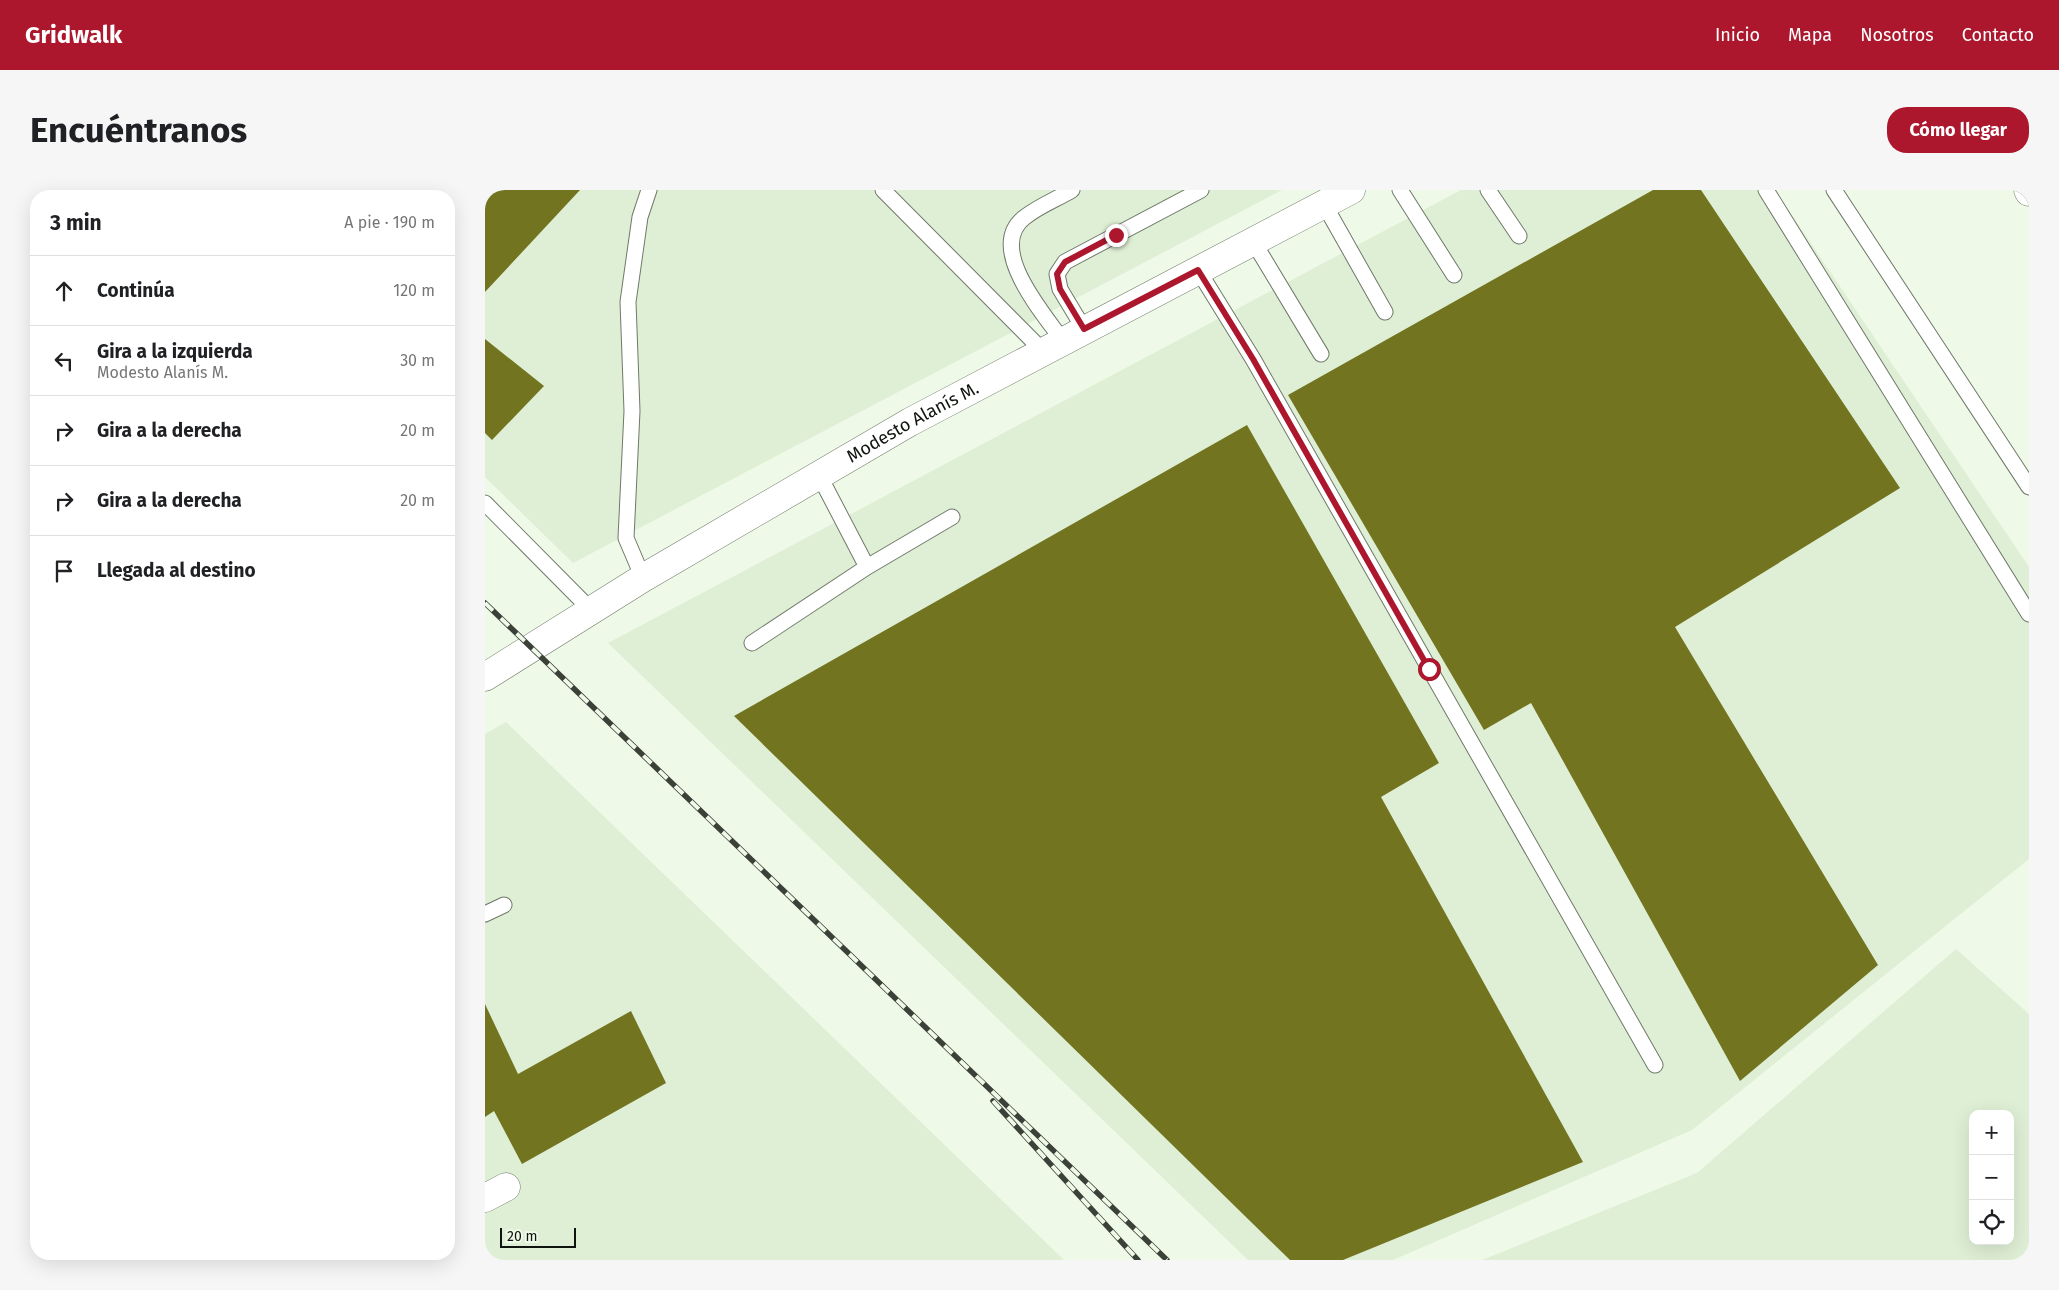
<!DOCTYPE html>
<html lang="es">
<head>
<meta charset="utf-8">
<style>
	body { margin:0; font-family:"Fira Sans",sans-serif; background:#f6f6f6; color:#202124 }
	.controls { position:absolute; right:15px; bottom:15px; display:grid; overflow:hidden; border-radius:10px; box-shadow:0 5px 20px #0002 }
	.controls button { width:45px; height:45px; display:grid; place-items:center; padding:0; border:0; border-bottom:1px solid #e0e0e0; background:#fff; color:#202124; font:25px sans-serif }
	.scale { position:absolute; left:15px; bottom:12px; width:76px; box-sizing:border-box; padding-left:5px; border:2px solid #10140e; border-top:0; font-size:14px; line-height:18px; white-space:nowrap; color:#10140e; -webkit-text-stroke:4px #eef9e7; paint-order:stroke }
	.stop { position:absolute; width:15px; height:15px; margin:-11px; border:4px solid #ac172d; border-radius:50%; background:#fff }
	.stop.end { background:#ac172d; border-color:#fff; box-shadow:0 1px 5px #0008 }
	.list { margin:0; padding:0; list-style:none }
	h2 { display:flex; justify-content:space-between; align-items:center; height:65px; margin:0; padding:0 20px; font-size:21px }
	h2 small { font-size:16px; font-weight:400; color:#757577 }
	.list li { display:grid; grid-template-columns:32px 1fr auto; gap:15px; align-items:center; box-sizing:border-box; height:70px; padding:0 20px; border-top:1px solid #e0e0e0 }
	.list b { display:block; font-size:19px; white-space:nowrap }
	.list p { margin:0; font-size:16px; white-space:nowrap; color:#757577 }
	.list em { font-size:16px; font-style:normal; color:#757577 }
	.icon { flex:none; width:28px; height:28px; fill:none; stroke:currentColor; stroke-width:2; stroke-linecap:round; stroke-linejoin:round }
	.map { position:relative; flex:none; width:1544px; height:1070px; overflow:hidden; border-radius:20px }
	header { display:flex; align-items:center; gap:30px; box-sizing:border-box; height:70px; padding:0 25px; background:#ac172d; color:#fff }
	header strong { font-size:24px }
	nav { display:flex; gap:28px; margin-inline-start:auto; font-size:18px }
	.intro { display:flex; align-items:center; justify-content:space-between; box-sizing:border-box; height:120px; padding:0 30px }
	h1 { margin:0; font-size:35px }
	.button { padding:12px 22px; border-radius:20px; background:#ac172d; color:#fff; font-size:18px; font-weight:700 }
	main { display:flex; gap:30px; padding:0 30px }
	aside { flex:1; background:#fff; border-radius:20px; box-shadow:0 5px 20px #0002 }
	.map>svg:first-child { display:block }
	.built { fill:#dfefd5; fill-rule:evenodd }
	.building { fill:#727420 }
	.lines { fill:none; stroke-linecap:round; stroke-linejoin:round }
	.service-casing { stroke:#6f7969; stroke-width:17 }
	.minor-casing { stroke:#6f7969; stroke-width:29 }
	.tertiary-casing { stroke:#6f7969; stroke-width:29 }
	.service { stroke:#fff; stroke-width:15 }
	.minor { stroke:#fff; stroke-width:28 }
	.tertiary { stroke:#fff; stroke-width:28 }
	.rail-casing { stroke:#3b4138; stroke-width:5.5 }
	.rail { stroke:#eef9e7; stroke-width:4; stroke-dasharray:11; stroke-linecap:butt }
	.route { stroke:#ac172d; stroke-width:6 }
	.labels { text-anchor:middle; stroke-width:4; stroke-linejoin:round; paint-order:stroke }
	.street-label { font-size:18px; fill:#10140e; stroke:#eef9e7 }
</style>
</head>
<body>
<header>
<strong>Gridwalk</strong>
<nav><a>Inicio</a><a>Mapa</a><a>Nosotros</a><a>Contacto</a></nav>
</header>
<div class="intro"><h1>Encuéntranos</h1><a class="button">Cómo llegar</a></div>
<main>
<aside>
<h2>3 min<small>A pie · 190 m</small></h2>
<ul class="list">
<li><svg class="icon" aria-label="ahead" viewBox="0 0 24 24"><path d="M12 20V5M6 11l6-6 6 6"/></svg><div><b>Continúa</b></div><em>120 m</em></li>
<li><svg class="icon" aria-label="left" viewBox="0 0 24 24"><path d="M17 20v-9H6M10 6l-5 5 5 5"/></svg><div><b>Gira a la izquierda</b><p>Modesto Alanís M.</p></div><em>30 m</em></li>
<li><svg class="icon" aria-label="right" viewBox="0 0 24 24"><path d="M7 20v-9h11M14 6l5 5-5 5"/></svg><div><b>Gira a la derecha</b></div><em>20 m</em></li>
<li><svg class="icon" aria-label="right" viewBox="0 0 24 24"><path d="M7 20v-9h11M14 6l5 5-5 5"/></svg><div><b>Gira a la derecha</b></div><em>20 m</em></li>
<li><svg class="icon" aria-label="arrive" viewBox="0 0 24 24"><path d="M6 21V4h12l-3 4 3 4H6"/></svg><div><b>Llegada al destino</b></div></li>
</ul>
</aside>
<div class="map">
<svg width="1544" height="1070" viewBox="0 0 1544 1070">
	<rect width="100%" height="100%" fill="#eef9e7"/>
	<!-- built -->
	<path class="built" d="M0 0H797L88 373 0 287Z
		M976 0H1290L1544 377V669L1207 940 908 1070H763L123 453Z
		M21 532 579 1070H0V544Z
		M1471 759 1544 824V1070H997L1212 983ZM1488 924H1525V1051H1488Z"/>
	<!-- building -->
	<path class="building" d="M0 0H95L0 102Z
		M1168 0H1216L1415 298 1190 437 1393 775 1255 891 1046 513 999 540 803 205Z
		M0 149 59 196 7 250 0 243Z
		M762 235 954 573 896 607 1098 972 858 1070H805L249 526Z
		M0 814 33 884 146 821 181 893 37 974 9 921 0 927Z"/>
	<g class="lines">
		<defs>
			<path id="service" d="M398 0 558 161
				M915 0 969 85
				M1003 0 1034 46
				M1281 0 1544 424
				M1349 0 1544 297
				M839 14 900 122
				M768 51 836 164
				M713 80 768 169 1170 875
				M599 139 575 99 572 84 580 72 716 0
				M578 151C558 123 500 57 540 27 554 16 572 9 587 0
				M0 313 106 420
				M382 377 467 327
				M158 388 141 348 147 221 143 112 155 27 164 0
				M267 453 382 377 334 285
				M0 724 19 715"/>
			<path id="minor" d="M1543 0 1544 2
				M0 1008 21 997"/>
			<g id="tertiary">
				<path id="s1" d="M0 487 158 388 425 232 866 0"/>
			</g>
		</defs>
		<!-- service casing -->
		<use href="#service" class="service-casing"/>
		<!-- minor casing -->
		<use href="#minor" class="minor-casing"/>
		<!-- tertiary casing -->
		<use href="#tertiary" class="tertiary-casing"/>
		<!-- service -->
		<use href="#service" class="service"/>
		<!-- minor -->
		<use href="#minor" class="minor"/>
		<!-- tertiary -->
		<use href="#tertiary" class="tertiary"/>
		<defs>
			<path id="rail" d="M0 413 682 1070
				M508 911 653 1070"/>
		</defs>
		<!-- rail casing -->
		<use href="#rail" class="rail-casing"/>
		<!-- rail -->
		<use href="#rail" class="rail"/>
	</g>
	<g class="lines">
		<!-- route -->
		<path class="route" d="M631 45 580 72 572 84 575 99 599 139 713 80 768 169 944 479"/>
	</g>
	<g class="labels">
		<!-- street labels -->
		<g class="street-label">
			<text dy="6" stroke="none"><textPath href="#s1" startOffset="498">Modesto Alanís M.</textPath></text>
		</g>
	</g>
</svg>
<div class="controls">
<button>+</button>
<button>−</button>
<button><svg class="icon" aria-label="locate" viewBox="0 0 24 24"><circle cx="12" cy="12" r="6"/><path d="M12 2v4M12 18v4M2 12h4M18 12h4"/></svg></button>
</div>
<div class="scale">20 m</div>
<div class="stop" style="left:944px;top:479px"></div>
<div class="stop end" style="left:631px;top:45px"></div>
</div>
</main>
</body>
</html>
